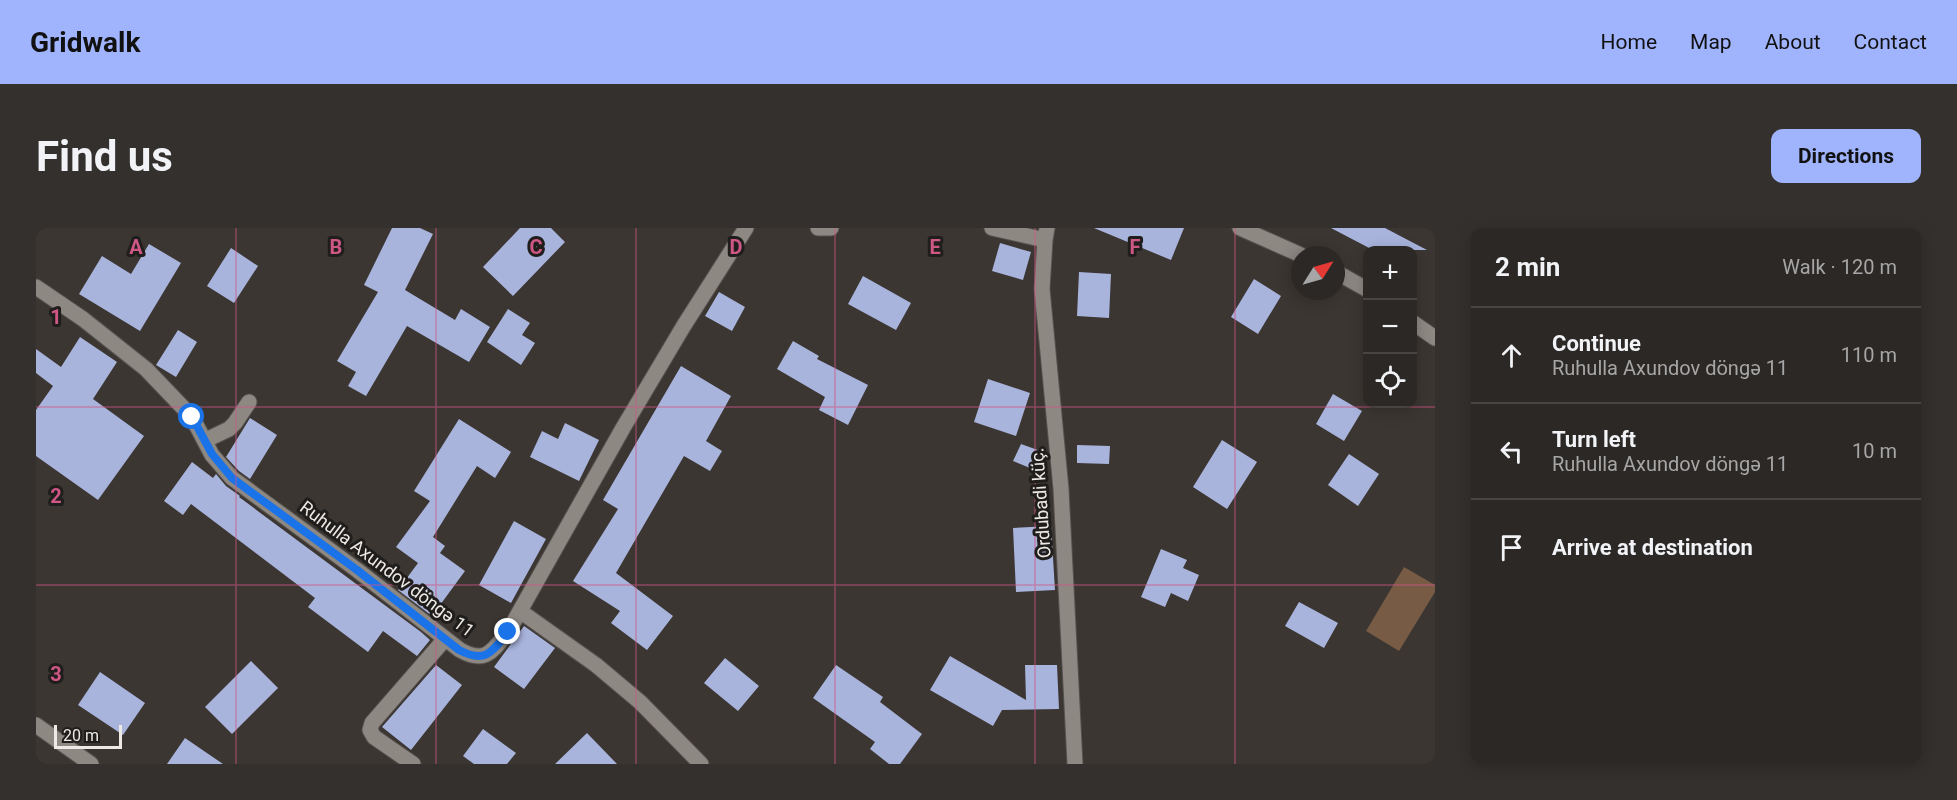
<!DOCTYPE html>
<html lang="en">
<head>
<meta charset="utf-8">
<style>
	body { margin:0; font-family:Roboto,sans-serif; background:#34302e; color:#f1f3f6 }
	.controls { position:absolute; right:18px; top:18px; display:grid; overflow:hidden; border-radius:12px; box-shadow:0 3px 15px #0003 }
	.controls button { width:54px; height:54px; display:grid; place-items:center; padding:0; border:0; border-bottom:2px solid #484443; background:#2c2826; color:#f1f3f6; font:30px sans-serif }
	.compass { position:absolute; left:1255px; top:18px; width:54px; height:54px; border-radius:50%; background:#2c2826; box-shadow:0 3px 15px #0003; rotate:53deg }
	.scale { position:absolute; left:18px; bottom:15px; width:68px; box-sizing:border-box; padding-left:6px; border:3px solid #ece9e6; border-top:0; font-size:16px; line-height:21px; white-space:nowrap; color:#ece9e6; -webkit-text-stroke:4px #201e1c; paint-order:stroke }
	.stop { position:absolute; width:18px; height:18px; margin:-14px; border:4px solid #1a73e8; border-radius:50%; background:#fff }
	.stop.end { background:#1a73e8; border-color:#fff; box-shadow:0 2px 6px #0008 }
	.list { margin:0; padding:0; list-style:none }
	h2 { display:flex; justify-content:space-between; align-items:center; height:78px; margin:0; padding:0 24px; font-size:26px }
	h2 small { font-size:20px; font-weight:400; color:#a6a6a7 }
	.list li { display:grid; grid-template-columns:39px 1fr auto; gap:18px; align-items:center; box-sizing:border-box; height:96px; padding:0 24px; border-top:2px solid #484443 }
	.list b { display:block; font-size:22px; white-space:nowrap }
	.list p { margin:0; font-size:20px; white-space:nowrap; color:#a6a6a7 }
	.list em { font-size:20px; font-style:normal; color:#a6a6a7 }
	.icon { flex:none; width:33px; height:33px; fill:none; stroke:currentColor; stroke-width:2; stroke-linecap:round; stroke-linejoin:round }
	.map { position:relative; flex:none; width:1399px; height:536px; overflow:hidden; border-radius:12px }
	header { display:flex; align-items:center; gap:36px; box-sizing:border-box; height:84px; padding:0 30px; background:#a0b3fd; color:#111 }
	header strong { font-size:28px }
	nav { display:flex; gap:33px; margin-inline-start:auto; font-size:21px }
	.intro { display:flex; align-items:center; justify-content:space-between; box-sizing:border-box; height:144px; padding:0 36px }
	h1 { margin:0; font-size:42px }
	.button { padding:15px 27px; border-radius:12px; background:#a0b3fd; color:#111; font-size:21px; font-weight:700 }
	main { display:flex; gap:36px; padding:0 36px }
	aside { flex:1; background:#2c2826; border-radius:12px; box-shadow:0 3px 15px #0003 }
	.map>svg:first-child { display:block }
	.green { fill:#775b44 }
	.building { fill:#a9b4dd }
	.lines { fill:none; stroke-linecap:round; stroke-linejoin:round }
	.minor-casing { stroke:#57524e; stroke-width:17 }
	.minor { stroke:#8e8883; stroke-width:15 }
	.route { stroke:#1a73e8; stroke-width:8 }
	.grid { fill:none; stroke:#cf5785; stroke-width:1.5; stroke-opacity:0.55 }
	.labels { text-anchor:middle; stroke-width:6; stroke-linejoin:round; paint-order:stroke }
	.street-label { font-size:18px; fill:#ece9e6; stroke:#201e1c }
	.grid-label { font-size:20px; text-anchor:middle; font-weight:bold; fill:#cf5785; stroke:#201e1c; stroke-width:6; stroke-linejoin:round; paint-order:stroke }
</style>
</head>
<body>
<header>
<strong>Gridwalk</strong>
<nav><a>Home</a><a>Map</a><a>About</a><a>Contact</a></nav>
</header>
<div class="intro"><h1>Find us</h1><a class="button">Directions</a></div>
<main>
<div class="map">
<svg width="1399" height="536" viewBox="0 0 1399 536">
	<rect width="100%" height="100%" fill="#3b3632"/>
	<!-- green -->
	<path class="green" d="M1368 339 1399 357V364L1363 423 1330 403Z"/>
	<!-- building -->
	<path class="building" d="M356 0H384L397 6 369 62 419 92 425 81 454 99 433 134 371 98 330 168 312 158 320 144 301 133 342 64 328 57Z
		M484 0H515L529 14 477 68 447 39Z
		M1058 0H1148L1135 32Z
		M1295 0H1349L1391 22H1337Z
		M964 15 995 24 987 52 956 43Z
		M113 16 145 35 104 103 43 66 66 28 95 46Z
		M195 20 222 38 198 75 171 58Z
		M1043 44 1075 46 1073 90 1041 88Z
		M827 48 875 75 860 102 812 76Z
		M1218 51 1245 68 1222 106 1195 89Z
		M683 64 709 79 696 103 669 88Z
		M472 81 494 95 486 107 499 115 485 137 451 114Z
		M142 102 161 114 140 149 120 137Z
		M44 109 81 134 57 171 108 208 62 272 0 228V182L17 158 0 145V121L25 139Z
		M757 113 783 128 781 131 832 157 812 197 783 182 789 169 741 141Z
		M645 138 695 168 670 213 686 223 674 243 648 228 580 345 637 388 611 422 575 395 584 383 537 353 582 281 567 272Z
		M952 151 994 165 980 208 938 194Z
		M1297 166 1326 183 1308 213 1280 196Z
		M214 190 241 207 214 251 203 243 190 229Z
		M423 191 475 224 459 250 441 238 397 309 409 318 404 325 429 343 396 388 362 362 382 335 360 319 394 273 378 263Z
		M529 195 563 212 543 253 494 229 506 203 522 211Z
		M1186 212 1221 234 1191 281 1157 259Z
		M985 216 1010 225 1011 247 977 233Z
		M1041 217 1074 218 1073 236 1041 235Z
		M1313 226 1343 246 1322 278 1292 257Z
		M156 234 177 250 180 246 190 258 204 268 203 269 385 404 394 412 385 423 381 428 347 403 332 424 272 379 279 370 155 276 147 287 128 273Z
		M478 293 510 311 475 375 443 357Z
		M1015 298 1019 362 980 364 977 300Z
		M1125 321 1151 332 1147 340 1163 347 1152 373 1135 365 1129 379 1105 369Z
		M1263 374 1302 395 1288 420 1249 398Z
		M488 398 519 420 488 461 458 439Z
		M914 428 990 472 989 437H1021L1023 481 966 482 957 498 894 462Z
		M689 430 723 458 702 483 668 455Z
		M215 433 242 460 196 506 169 479Z
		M400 437 426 457 375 522 346 499Z
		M800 437 847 469 844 474 886 506 864 536H853L834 521 839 514 777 470Z
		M64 444 109 475 87 507 42 477Z
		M447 501 480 525 471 536H438L427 528Z
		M551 505 581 536H519Z
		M149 510 187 536H131Z"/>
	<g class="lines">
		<defs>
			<path id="minor" d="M782 0H795
				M956 0 1009 12 1011 0
				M1204 0 1265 27
				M1009 12 1006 61 1025 261 1039 536
				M1300 44 1332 62
				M0 59 47 91 110 141 156 189 176 227 196 250 321 342 424 422C449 436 456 424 472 404L587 200 647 99 710 0
				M1376 94 1399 110
				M170 212 193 201 199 195 213 174
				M484 383 560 437 604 474 665 536
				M0 497 55 536
				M377 536 338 509 334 502 336 495 409 411"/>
		</defs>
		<!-- minor casing -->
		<use href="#minor" class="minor-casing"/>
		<!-- minor -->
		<use href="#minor" class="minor"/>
	</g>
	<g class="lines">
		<!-- route -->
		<path class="route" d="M156 189 176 226 196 250 321 342 423 422C450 436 456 424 472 404"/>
	</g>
	<!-- grid -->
	<path class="grid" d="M200 0V536M400 0V536M600 0V536M799 0V536M999 0V536M1199 0V536M0 179H1399M0 357H1399"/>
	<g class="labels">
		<!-- street labels -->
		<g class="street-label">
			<text transform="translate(1005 275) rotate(-94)" y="6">Ordubadi küç.</text>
			<text transform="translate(351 341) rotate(37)" y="6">Ruhulla Axundov döngə 11</text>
		</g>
	</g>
	<g class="grid-label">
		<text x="100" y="26">A</text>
		<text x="300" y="26">B</text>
		<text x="500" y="26">C</text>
		<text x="700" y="26">D</text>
		<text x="899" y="26">E</text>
		<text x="1099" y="26">F</text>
		<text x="20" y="96">1</text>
		<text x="20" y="275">2</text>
		<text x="20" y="453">3</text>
	</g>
</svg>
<div class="controls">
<button>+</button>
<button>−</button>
<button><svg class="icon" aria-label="locate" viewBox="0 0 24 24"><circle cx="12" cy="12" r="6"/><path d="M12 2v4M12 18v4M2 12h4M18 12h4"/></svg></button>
</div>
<svg class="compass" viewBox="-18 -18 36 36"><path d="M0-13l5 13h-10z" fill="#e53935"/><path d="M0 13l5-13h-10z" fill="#a6a6a7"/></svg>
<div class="scale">20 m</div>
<div class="stop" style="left:156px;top:189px"></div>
<div class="stop end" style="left:472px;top:404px"></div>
</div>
<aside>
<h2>2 min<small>Walk · 120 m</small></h2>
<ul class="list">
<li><svg class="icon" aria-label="ahead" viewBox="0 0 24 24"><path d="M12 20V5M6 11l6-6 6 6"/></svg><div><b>Continue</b><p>Ruhulla Axundov döngə 11</p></div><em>110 m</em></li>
<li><svg class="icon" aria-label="left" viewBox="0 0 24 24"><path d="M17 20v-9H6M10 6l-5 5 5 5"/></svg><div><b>Turn left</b><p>Ruhulla Axundov döngə 11</p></div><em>10 m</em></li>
<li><svg class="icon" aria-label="arrive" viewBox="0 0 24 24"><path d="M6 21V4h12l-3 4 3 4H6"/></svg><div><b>Arrive at destination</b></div></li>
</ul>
</aside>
</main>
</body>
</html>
